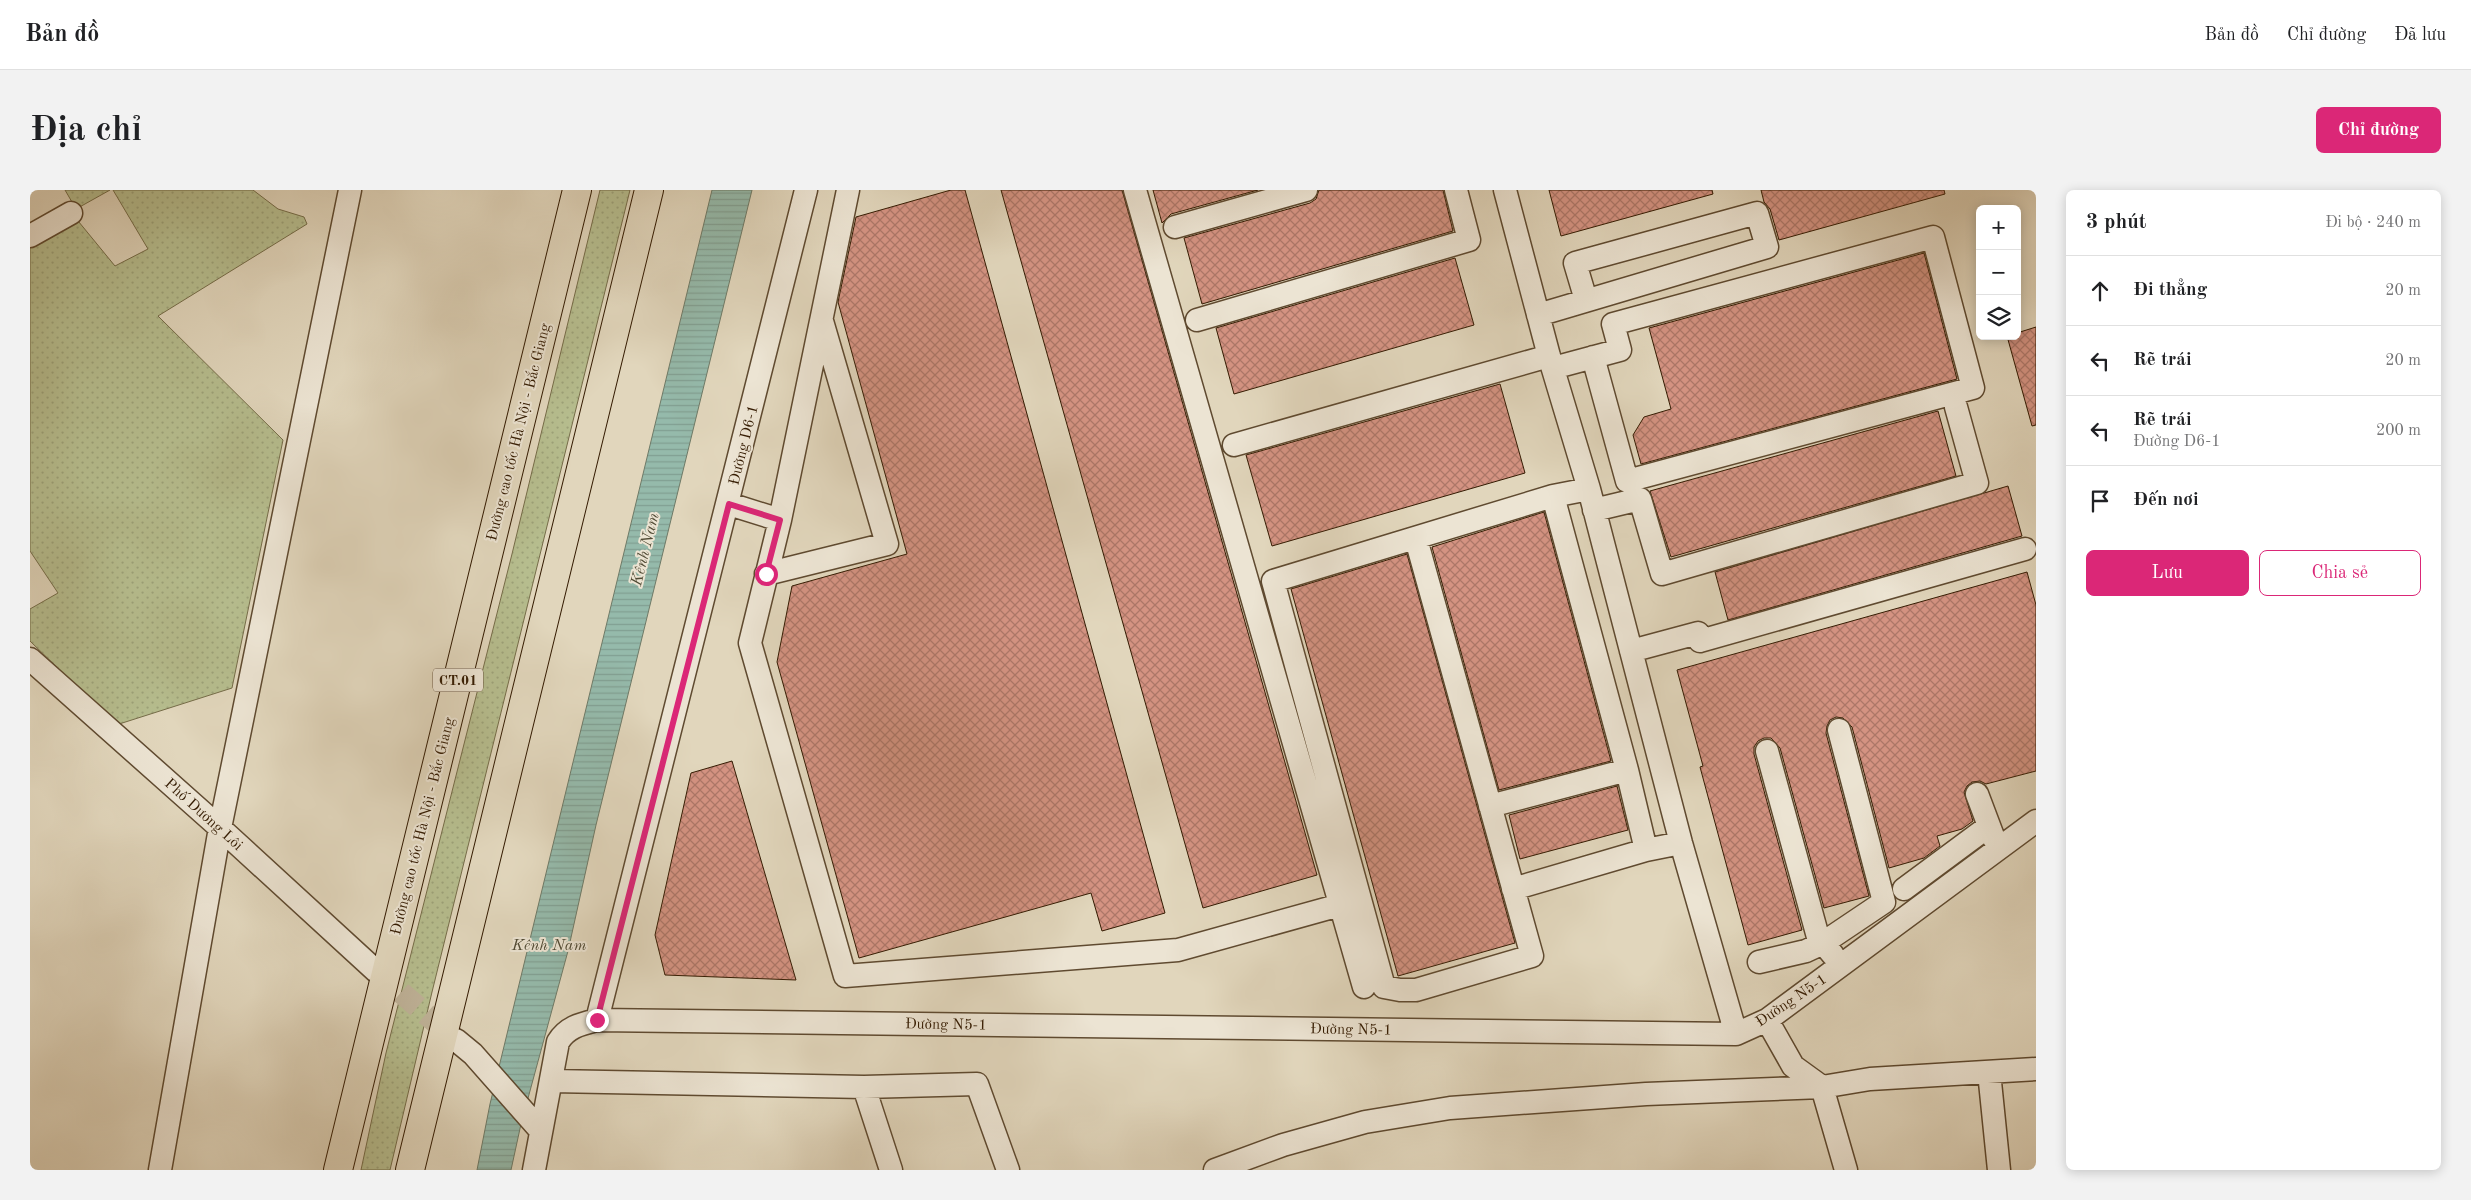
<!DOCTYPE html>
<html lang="vi">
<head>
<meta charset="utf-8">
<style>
	body { margin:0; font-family:"Old Standard TT",serif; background:#f2f2f2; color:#202124 }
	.controls { position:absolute; right:15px; top:15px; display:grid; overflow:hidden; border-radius:8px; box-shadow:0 2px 12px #0003 }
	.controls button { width:45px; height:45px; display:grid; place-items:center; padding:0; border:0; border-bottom:1px solid #e0e0e0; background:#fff; color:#202124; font:25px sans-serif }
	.stop { position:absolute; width:15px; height:15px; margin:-11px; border:4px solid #db2777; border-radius:50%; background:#fff }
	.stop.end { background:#db2777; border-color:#fff; box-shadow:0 1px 5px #0008 }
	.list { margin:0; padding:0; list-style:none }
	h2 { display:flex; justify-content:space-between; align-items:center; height:65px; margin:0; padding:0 20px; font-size:21px }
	h2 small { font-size:16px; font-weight:400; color:#757577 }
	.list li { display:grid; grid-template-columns:32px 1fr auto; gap:15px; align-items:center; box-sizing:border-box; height:70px; padding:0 20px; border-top:1px solid #e0e0e0 }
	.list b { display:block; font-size:19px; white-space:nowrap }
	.list p { margin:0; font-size:16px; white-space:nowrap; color:#757577 }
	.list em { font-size:16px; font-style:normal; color:#757577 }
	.actions { display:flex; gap:10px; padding:15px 20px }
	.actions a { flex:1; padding:11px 0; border:1px solid #db2777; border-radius:8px; text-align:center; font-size:18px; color:#db2777 }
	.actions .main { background:#db2777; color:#fff }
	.icon { flex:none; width:28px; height:28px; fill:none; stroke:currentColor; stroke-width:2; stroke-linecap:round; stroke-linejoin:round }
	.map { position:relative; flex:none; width:2006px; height:980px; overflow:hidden; border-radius:8px }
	header { display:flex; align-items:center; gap:30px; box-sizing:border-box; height:70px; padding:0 25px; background:#fff; border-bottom:1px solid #e0e0e0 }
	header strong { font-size:24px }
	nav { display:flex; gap:28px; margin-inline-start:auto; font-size:18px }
	.intro { display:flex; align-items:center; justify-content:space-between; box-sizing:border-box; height:120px; padding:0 30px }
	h1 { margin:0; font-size:35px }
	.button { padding:12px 22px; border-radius:8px; background:#db2777; color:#fff; font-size:18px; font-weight:700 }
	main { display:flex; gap:30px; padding:0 30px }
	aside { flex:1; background:#fff; border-radius:8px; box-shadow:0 2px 12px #0003 }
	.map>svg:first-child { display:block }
	.green { fill:url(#green-dots); stroke:#756c48 }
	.water { fill:url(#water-rules); stroke:#6e7a67 }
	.building { fill:url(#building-cross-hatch); stroke:#341b02 }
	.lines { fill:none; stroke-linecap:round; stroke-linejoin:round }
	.minor-tunnel { stroke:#beb197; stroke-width:22; stroke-dasharray:22 11; stroke-linecap:butt }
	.minor-casing { stroke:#5f4a30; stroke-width:25 }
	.highway-casing { stroke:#341b02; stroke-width:30 }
	.minor { stroke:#ece4d3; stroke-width:22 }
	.highway { stroke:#e1d6bc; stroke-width:28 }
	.route { stroke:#db2777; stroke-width:6 }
	.labels { text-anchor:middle; stroke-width:4; stroke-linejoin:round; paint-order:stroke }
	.shield { fill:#ece4d3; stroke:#6b5741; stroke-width:1 }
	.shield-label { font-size:14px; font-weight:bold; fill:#341b02 }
	.street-label { font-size:15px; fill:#341b02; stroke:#ece4d3 }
	.water-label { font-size:16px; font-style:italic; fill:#514b35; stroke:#ece4d3 }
</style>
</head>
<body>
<header>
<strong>Bản đồ</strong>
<nav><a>Bản đồ</a><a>Chỉ đường</a><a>Đã lưu</a></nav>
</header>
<div class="intro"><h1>Địa chỉ</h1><a class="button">Chỉ đường</a></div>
<main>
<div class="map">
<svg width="2006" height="980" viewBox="0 0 2006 980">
	<defs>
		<pattern id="green-dots" width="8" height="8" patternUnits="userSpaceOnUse" patternTransform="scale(1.25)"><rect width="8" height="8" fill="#b6bd8e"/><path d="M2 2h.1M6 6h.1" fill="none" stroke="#9da279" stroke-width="1.8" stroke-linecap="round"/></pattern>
		<pattern id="water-rules" width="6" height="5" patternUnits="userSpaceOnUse" patternTransform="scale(1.25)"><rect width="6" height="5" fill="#95baab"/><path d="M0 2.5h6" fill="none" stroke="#819f92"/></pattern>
		<pattern id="building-cross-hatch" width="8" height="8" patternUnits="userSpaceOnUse" patternTransform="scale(1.25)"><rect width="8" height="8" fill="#d49382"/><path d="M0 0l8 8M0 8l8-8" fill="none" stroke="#ad7768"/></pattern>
	</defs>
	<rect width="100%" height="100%" fill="#e1d6bc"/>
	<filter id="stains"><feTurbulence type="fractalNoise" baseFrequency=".004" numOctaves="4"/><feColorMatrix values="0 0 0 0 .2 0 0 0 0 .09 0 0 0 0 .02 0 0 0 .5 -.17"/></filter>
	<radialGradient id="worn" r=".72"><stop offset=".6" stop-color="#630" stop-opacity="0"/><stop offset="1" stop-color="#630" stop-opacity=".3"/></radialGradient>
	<!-- green -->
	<path class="green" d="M35 0H80L46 19Z
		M83 0H223L248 19 274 27 277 34 128 126 253 250 202 498 86 535 0 451V419L28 403 0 361V51L44 26 85 76 118 59Z
		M570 0H600L402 802 360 980H331L356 863 482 364Z"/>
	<!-- water -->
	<path class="water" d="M682 0H722L566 635 538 761 491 934 481 980H447L460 914Z"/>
	<!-- building -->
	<path class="building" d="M921 0H935L1135 723 1072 741 1061 703 829 768 747 472 762 396 877 364 808 112 826 27Z
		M971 0H1092L1287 685 1173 718Z
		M1123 0H1228L1141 24 1132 33Z
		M1289 0H1413L1423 41 1172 114 1154 48 1280 13 1286 9Z
		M1519 0H1682L1683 4 1531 46Z
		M1731 0H1914L1915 4 1749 50 1740 19 1734 12Z
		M1894 63 1927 189 1611 274 1603 245 1614 227 1641 219 1619 138Z
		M1425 68 1444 135 1204 204 1186 138Z
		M2006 137V235L2002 236 1977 146H1987V143Z
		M1470 194 1495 283 1242 356 1216 265Z
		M1908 221 1926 286 1641 367 1620 301Z
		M1978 296 1992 346 1698 430 1685 382Z
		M1514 322 1581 571 1469 600 1402 357Z
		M1377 364 1485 753 1368 786 1261 399Z
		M1997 382 2006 415V581L1956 594 1950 591 1942 592 1937 596 1934 602 1943 631 1932 639 1907 646 1910 656 1894 668 1859 678 1822 537 1813 528 1806 527 1800 530 1797 536 1796 543 1839 706 1794 718 1750 558 1741 548H1734L1728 551 1724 557V564L1772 740 1718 755 1670 577 1673 576 1647 480Z
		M702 571 766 790 635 785 625 745 661 583Z
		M1587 596 1598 640 1490 669 1479 625Z"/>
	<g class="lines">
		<!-- minor-tunnel -->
		<path class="minor-tunnel" d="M346 781 425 849"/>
		<defs>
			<path id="minor" d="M818 0 750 330 720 453 815 786 1148 760 1310 715
				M1105 0 1334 797
				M1475 0 1519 166 1559 299 1651 653 1706 844
				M1145 37 1276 0
				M0 46 41 23
				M1508 125 1737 57 1727 23 1545 73 1556 110
				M1167 130 1439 50 1426 0
				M1523 178 1590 160 1583 134 1903 47 1943 198 1597 291 1563 167
				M1204 255 1519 166
				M1523 306 1597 580 1616 660
				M699 314 750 330
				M1564 320 1610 309 1632 384 1947 293 1926 217
				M1386 349 1502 766 1386 800H1370L1354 797 1243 391 1523 306 1559 299
				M736 384 857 354 792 131
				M1601 461 1668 443 1670 451 1995 359
				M0 469 190 638 346 781
				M1737 561 1788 747 1803 765
				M1947 604 1964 649
				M1460 616 1597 580
				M1483 699 1616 660 1651 653
				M1874 699 1959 636
				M1729 772 1776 761 1793 753 1854 712 1809 540
				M567 830 776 0
				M1737 830 1763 876 1792 897 1816 980
				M426 850 443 864 511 941
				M1959 882 1969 980
				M522 891 834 897 947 894 978 980
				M834 897 861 980
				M130 980 190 638 320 0
				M504 980 528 852C537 837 551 834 567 830L1706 844 1737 830 2006 631
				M1185 980 1253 955 1335 932 1420 918 1616 904 1792 897 1840 889 2006 879"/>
			<path id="highway" d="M308 980 547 0
				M380 980 619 0"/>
		</defs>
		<!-- minor casing -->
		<use href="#minor" class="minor-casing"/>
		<!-- highway casing -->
		<use href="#highway" class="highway-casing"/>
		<!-- minor -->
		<use href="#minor" class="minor"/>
		<!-- highway -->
		<use href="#highway" class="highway"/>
	</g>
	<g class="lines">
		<!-- route -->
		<path class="route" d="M567 830 699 314 750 330 736 384"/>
	</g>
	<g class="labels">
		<!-- shield labels -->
		<rect class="shield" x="403" y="478.5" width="50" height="23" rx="4"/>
		<g class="shield-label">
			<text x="428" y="495">CT.01</text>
		</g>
		<!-- street labels -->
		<g class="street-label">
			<text transform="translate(488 242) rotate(-76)" y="5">Đường cao tốc Hà Nội - Bắc Giang</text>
			<text transform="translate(713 255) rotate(-76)" y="5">Đường D6-1</text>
			<text transform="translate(174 624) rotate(42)" y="5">Phố Dương Lôi</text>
			<text transform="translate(392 636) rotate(-76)" y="5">Đường cao tốc Hà Nội - Bắc Giang</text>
			<text transform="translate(1761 810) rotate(-34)" y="5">Đường N5-1</text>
			<text transform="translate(916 834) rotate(1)" y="5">Đường N5-1</text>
			<text transform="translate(1321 839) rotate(1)" y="5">Đường N5-1</text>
		</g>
		<!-- water labels -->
		<g class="water-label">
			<text transform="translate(614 359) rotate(-76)" y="6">Kênh Nam</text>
			<text x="519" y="760">Kênh Nam</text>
		</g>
	</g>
	<rect width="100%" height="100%" filter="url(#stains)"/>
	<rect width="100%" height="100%" fill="url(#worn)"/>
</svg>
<div class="controls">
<button>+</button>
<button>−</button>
<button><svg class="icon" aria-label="layers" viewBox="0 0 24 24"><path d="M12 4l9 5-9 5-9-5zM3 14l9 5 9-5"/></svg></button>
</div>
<div class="stop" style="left:736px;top:384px"></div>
<div class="stop end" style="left:567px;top:830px"></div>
</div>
<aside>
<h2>3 phút<small>Đi bộ · 240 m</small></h2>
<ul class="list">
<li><svg class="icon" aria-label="ahead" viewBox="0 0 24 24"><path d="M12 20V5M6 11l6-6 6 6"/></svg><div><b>Đi thẳng</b></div><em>20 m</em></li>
<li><svg class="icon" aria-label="left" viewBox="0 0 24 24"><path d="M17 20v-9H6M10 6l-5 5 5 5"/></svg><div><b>Rẽ trái</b></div><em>20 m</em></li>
<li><svg class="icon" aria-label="left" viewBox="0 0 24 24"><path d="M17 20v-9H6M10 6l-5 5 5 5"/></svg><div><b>Rẽ trái</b><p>Đường D6-1</p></div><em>200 m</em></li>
<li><svg class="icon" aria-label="arrive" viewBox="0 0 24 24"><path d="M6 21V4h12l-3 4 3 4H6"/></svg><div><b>Đến nơi</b></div></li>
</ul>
<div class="actions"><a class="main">Lưu</a><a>Chia sẻ</a></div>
</aside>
</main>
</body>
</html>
